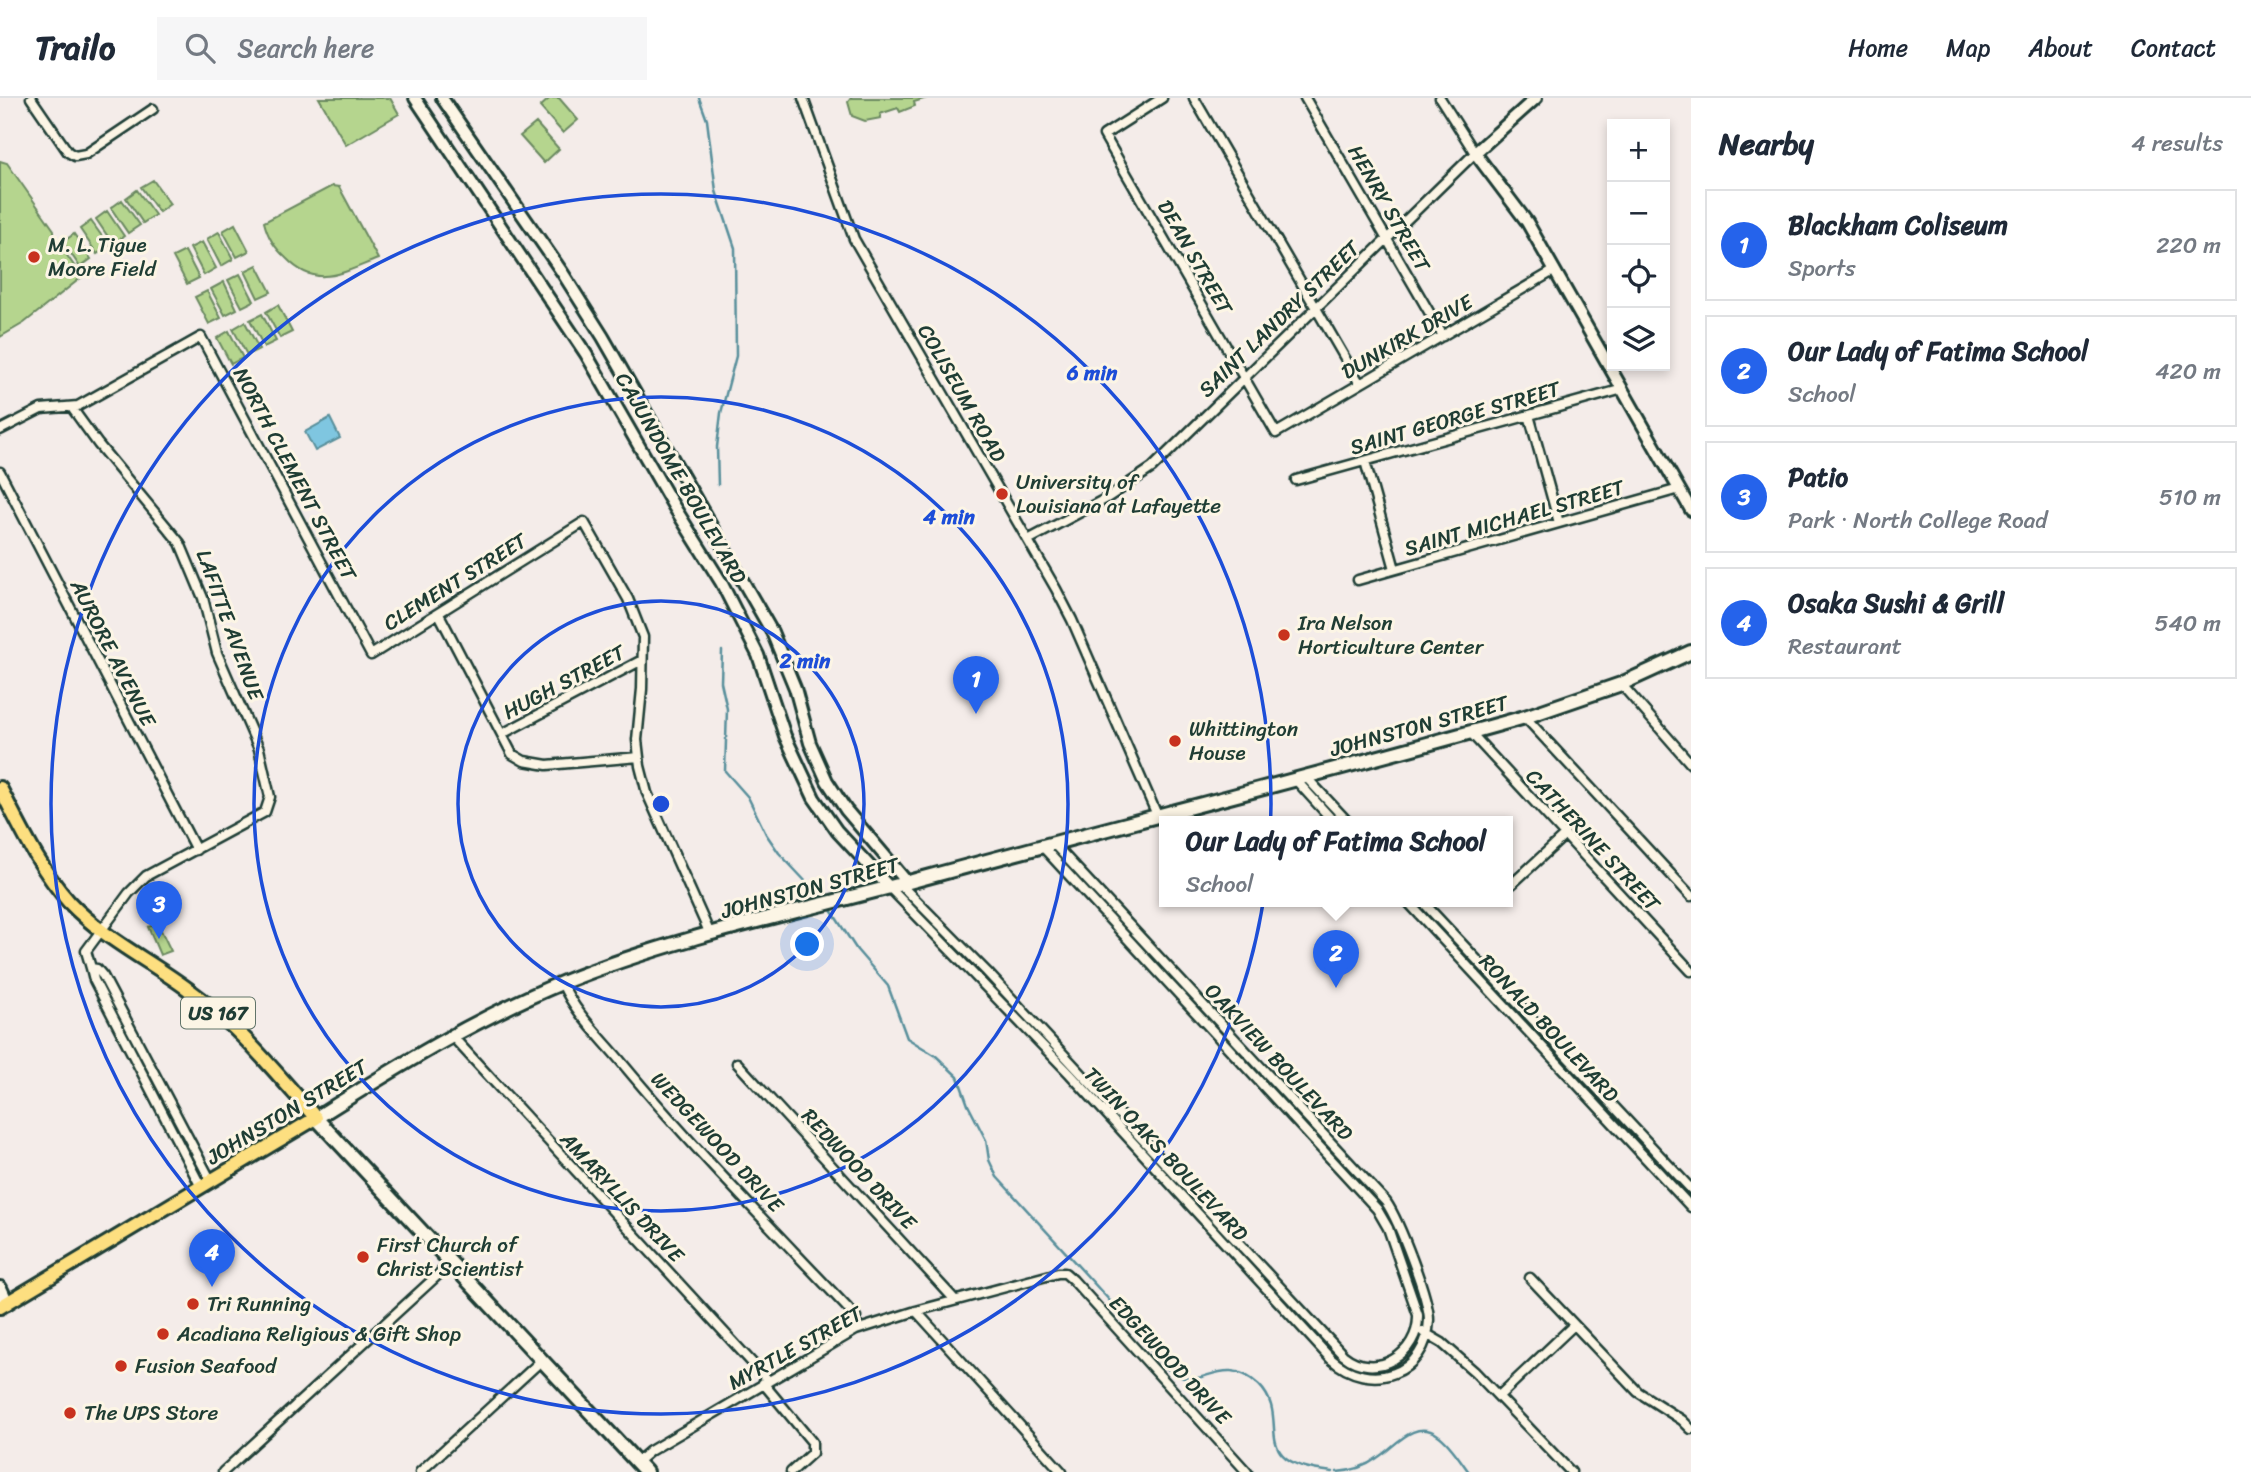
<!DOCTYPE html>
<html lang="en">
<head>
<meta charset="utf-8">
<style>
	body { margin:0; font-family:Sriracha,sans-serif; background:#f6f6f7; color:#1f2937 }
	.controls { position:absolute; right:21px; top:21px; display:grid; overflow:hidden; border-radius:0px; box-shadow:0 4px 10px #0003 }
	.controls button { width:63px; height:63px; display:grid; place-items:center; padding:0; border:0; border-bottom:2px solid #e0e1e3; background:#fff; color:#1f2937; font:35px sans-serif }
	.you { position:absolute; left:808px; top:847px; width:24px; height:24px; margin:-18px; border:5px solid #fff; border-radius:50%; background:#1a73e8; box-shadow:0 0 0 10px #1a73e833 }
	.badge { display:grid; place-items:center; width:46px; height:46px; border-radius:50%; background:#2563eb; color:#fff; font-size:23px; font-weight:700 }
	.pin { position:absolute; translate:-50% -58px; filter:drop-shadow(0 2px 4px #0008) }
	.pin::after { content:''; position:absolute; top:37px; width:24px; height:21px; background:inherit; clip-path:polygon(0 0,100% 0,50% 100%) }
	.popup { position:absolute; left:1159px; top:718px; width:354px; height:91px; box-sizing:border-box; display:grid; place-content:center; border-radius:0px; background:#fff; filter:drop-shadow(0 2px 5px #0005); font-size:23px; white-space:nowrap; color:#747a83 }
	.popup b { font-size:26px; color:#1f2937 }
	.popup::after { content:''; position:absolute; left:50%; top:100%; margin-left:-14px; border:14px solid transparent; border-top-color:#fff }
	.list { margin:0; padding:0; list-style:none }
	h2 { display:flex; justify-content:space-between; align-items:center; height:91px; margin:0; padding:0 28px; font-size:30px }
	h2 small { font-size:23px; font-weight:400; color:#747a83 }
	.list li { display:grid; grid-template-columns:46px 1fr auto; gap:21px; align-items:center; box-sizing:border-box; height:112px; margin:0 14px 14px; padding:0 14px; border:2px solid #e0e1e3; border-radius:0px }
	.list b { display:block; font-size:26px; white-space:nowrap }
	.list p { margin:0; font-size:23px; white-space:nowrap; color:#747a83 }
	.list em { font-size:23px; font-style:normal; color:#747a83 }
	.icon { flex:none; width:38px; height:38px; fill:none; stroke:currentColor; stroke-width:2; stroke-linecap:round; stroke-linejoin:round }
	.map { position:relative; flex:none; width:1691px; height:1374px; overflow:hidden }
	header { display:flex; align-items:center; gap:42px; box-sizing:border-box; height:98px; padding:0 35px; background:#fff; border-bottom:2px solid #e0e1e3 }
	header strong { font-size:33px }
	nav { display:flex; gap:38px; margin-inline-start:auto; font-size:24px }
	.search { width:490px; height:63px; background:#f6f6f7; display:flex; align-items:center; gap:18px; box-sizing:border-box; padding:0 24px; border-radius:0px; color:#747a83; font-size:26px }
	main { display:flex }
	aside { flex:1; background:#fff }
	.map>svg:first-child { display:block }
	.green { fill:#b5d58e; stroke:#6a8961; stroke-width:2 }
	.water { fill:#7fc6e0; stroke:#598f9b; stroke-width:2 }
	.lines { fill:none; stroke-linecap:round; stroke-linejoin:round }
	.stream { stroke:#598f9b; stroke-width:2.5 }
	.minor-casing { stroke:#1f3d34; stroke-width:13 }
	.tertiary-casing { stroke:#1f3d34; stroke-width:16 }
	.secondary-casing { stroke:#1f3d34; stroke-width:18 }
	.primary-casing { stroke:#1f3d34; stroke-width:18 }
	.minor { stroke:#fcf5e5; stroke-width:8 }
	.tertiary { stroke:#fcf5e5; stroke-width:10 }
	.secondary { stroke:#fcf5e5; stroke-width:12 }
	.primary { stroke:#fddf80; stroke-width:12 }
	.ring { fill:none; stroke:#1d4ed8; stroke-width:3.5 }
	.poi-dot { fill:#c8321e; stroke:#fcf5e5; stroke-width:2.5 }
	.labels { text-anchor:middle; stroke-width:6; stroke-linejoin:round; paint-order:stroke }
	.shield { fill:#fcf5e5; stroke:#617469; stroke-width:2 }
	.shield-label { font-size:19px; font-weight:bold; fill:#1f3d34 }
	.street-label { font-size:21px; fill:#1f3d34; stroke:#fcf5e5 }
	.poi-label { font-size:21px; fill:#1f3d34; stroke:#fcf5e5; text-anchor:start }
	.centre { fill:#1d4ed8; stroke:#fcf5e5; stroke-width:3.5 }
	.ring-label { font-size:21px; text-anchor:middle; font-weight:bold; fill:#1d4ed8; stroke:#fcf5e5; stroke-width:6; stroke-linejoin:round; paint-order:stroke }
</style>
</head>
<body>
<header>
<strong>Trailo</strong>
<div class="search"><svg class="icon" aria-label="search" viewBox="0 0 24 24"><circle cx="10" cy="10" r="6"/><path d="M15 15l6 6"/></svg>Search here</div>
<nav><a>Home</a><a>Map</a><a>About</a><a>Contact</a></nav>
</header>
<main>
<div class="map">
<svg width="1691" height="1374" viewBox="0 0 1691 1374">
	<rect width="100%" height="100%" fill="#f4ece9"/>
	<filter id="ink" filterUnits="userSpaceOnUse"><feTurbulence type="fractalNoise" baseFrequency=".0143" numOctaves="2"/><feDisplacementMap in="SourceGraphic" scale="14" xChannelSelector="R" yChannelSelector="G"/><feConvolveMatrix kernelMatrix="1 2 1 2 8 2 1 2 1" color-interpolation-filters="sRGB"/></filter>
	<g filter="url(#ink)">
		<!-- green -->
		<path class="green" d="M319 0H390L399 16 346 47Z
			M550 0H559L578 22 563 35 540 9Z
			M851 0H927L914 4 915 8 900 14 898 10 880 16 881 20 865 23 852 18 848 4Z
			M536 25 559 51 544 65 520 38Z
			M0 63 7 65 54 132V139L82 179 24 225 0 239Z
			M153 82 170 106 159 114 141 89Z
			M332 88 339 89 378 161C343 174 317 192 287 161 275 150 268 140 264 124Z
			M137 92 155 117 143 125 126 100Z
			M122 102 140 127 128 135 111 110Z
			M107 113 124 138 113 146 96 121Z
			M91 123 109 148 97 156 80 131Z
			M235 126 249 153 237 159 223 133Z
			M219 134 233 161 221 168 207 141Z
			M74 136 91 161 80 169 63 144Z
			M202 144 216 170 204 177 190 150Z
			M185 153 199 180 187 186 173 159Z
			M257 167 271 194 258 200 245 173Z
			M240 176 254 203 242 209 228 182Z
			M224 184 237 211 225 217 211 191Z
			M207 193 221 220 209 226 195 199Z
			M278 207 292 234 280 240 266 214Z
			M262 216 276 243 264 249 250 222Z
			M245 224 259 251 247 257 233 231Z
			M229 233 243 260 231 266 217 240Z
			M158 826 171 853 160 857 148 829Z"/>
		<!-- water -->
		<path class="water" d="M330 320 340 340 315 353 305 334Z"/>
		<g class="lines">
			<!-- stream -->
			<path class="stream" d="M699 0 707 22 716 93 735 150 736 258 721 315 717 349 718 387
				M722 553 721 584 727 611 725 673 748 699 766 736 779 755 823 802
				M829 809 857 852 888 888 907 940 936 958 958 979 968 1007 986 1042 989 1062 997 1079 1131 1226C1144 1243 1159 1268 1178 1278 1203 1291 1224 1254 1259 1287 1294 1322 1242 1365 1333 1374
				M1337 1374C1352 1373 1365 1369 1377 1360 1395 1349 1414 1320 1438 1337 1450 1345 1460 1362 1469 1374"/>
			<defs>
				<path id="minor" d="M31 0 68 54 75 58 86 56 153 11
					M803 0 854 141 1056 491 1072 522 1157 717
					M1162 0 1104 37 1276 335 1555 172
					M1194 0 1360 286
					M1305 0 1443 238
					M72 310 98 346 180 445 203 500 217 555 259 651 270 699 265 714 146 778 129 795 86 853 91 870 97 871 103 878 211 1083
					M1529 317 1559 425
					M0 332 41 311 78 308 201 239 371 557 584 424 628 501 643 539 642 591 637 642 640 668 647 695 710 836
					M1365 363 1395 471
					M0 374 196 752
					M1296 382 1623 291
					M1028 442 1107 400 1152 370 1475 55 1440 0
					M1358 482 1679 391
					M439 516 512 656 524 663 547 667 639 659
					M1621 586 1691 666
					M1525 619 1691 798
					M1470 634 1691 873
					M502 636 642 562
					M1305 678 1348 724
					M1295 681 1334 724
					M900 786 987 874 1343 1257C1375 1283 1419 1257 1418 1217L1388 1130 1377 1111 1042 748
					M1512 786 1565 737
					M889 789 1070 976 1331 1261C1370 1296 1427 1277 1429 1222 1429 1200 1399 1123 1386 1104L1053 745
					M1408 804 1691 1109
					M1423 804 1691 1091
					M91 870 94 882 201 1089
					M562 885C576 917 601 939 623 966 696 1054 778 1136 856 1219
					M452 938 768 1282
					M737 965 955 1202
					M1530 1180 1638 1294 1682 1322 1691 1331
					M916 1213 1062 1374
					M1423 1234 1442 1245 1475 1274 1571 1374
					M763 1285 812 1344V1355L791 1374
					M1499 1298 1574 1227
					M637 1364 650 1353 856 1232 916 1213 1058 1175H1065L1073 1182 1247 1374
					M223 1374 452 1164
					M420 1374 542 1262"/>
				<path id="tertiary" d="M415 0 586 256 673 407 721 484 758 557 785 638 814 700 837 733 889 789
					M442 0 562 174 603 239 772 534 795 590 810 645 827 683 846 712 907 784
					M1536 0 1475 55 1527 124 1691 412"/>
				<path id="secondary" d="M0 1190 7 1205
					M646 1374 316 1020C395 970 476 920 564 884 675 839 794 815 909 784 1114 728 1320 677 1525 619L1621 586 1691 554"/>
				<path id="primary" d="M0 690C21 730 39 770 69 804 104 841 149 862 189 892 238 927 276 975 316 1020L0 1209"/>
			</defs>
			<!-- minor casing -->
			<use href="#minor" class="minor-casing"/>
			<!-- tertiary casing -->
			<use href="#tertiary" class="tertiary-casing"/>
			<!-- secondary casing -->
			<use href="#secondary" class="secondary-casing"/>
			<!-- primary casing -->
			<use href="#primary" class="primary-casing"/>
			<!-- minor -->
			<use href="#minor" class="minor"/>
			<!-- tertiary -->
			<use href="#tertiary" class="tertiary"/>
			<!-- secondary -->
			<use href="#secondary" class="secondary"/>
			<!-- primary -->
			<use href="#primary" class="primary"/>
		</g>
	</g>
	<!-- distance rings -->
	<g class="ring">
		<circle cx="661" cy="706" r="203"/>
		<circle cx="661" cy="706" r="407"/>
		<circle cx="661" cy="706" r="610"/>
	</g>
	<!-- markers -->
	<g class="poi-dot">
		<circle cx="34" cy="159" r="7"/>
		<circle cx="1002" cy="396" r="7"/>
		<circle cx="1284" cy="537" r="7"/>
		<circle cx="1175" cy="643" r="7"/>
		<circle cx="363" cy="1159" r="7"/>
		<circle cx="193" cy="1206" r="7"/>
		<circle cx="163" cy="1236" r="7"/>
		<circle cx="121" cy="1268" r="7"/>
		<circle cx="70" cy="1315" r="7"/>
	</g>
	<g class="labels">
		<!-- shield labels -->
		<rect class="shield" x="181" y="899.5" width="74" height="31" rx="5"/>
		<g class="shield-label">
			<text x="218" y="922">US 167</text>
		</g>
		<!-- street labels -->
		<g class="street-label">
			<text transform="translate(1389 110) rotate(60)" y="7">HENRY STREET</text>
			<text transform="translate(1195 159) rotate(60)" y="7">DEAN STREET</text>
			<text transform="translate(1279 221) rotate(-44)" y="7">SAINT LANDRY STREET</text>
			<text transform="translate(1407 239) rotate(-30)" y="7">DUNKIRK DRIVE</text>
			<text transform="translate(962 295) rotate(60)" y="7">COLISEUM ROAD</text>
			<text transform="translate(1455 320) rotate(-16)" y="7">SAINT GEORGE STREET</text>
			<text transform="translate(295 376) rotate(62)" y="7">NORTH CLEMENT STREET</text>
			<text transform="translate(681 380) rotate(60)" y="7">CAJUNDOME BOULEVARD</text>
			<text transform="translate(1514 420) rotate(-16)" y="7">SAINT MICHAEL STREET</text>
			<text transform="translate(455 484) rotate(-32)" y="7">CLEMENT STREET</text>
			<text transform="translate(230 527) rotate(70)" y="7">LAFITTE AVENUE</text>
			<text transform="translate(113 555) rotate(63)" y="7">AURORE AVENUE</text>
			<text transform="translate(564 584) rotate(-28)" y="7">HUGH STREET</text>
			<text transform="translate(1419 628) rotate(-15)" y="7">JOHNSTON STREET</text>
			<text transform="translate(1593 742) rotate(47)" y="7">CATHERINE STREET</text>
			<text transform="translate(810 790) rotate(-15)" y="7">JOHNSTON STREET</text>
			<text transform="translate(1549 930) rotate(47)" y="7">RONALD BOULEVARD</text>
			<text transform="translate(1279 964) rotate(47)" y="7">OAKVIEW BOULEVARD</text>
			<text transform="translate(287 1014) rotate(-31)" y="7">JOHNSTON STREET</text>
			<text transform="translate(717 1044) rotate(47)" y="7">WEDGEWOOD DRIVE</text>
			<text transform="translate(1166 1056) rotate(47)" y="7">TWIN OAKS BOULEVARD</text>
			<text transform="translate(859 1071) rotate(47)" y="7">REDWOOD DRIVE</text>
			<text transform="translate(622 1099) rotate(47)" y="7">AMARYLLIS DRIVE</text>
			<text transform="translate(795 1250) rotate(-29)" y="7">MYRTLE STREET</text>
			<text transform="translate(1170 1262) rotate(47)" y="7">EDGEWOOD DRIVE</text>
		</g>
		<!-- poi labels -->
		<g class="poi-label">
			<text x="48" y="154">M. L. Tigue<tspan x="48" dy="24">Moore Field</tspan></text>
			<text x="1016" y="391">University of<tspan x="1016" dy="24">Louisiana at Lafayette</tspan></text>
			<text x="1298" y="532">Ira Nelson<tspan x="1298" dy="24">Horticulture Center</tspan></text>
			<text x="1189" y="638">Whittington<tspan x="1189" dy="24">House</tspan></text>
			<text x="377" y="1154">First Church of<tspan x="377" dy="24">Christ Scientist</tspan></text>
			<text x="207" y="1213">Tri Running</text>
			<text x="177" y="1243">Acadiana Religious &amp; Gift Shop</text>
			<text x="135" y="1275">Fusion Seafood</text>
			<text x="84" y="1322">The UPS Store</text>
		</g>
	</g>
	<circle cx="661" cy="706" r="10" class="centre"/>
	<g class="ring-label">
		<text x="1092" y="282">6 min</text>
		<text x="949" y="426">4 min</text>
		<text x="805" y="570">2 min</text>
	</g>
</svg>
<div class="controls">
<button>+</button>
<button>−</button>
<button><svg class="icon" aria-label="locate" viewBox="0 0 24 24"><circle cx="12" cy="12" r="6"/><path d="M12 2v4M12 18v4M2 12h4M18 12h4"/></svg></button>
<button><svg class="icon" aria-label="layers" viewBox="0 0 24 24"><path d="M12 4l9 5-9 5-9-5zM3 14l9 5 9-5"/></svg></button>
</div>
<div class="you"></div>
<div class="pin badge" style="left:976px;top:616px">1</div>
<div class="pin badge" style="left:1336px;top:890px">2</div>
<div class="popup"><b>Our Lady of Fatima School</b>School</div>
<div class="pin badge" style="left:159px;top:841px">3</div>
<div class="pin badge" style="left:212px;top:1189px">4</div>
</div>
<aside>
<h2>Nearby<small>4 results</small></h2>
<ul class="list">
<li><span class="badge">1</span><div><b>Blackham Coliseum</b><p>Sports</p></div><em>220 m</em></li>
<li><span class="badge">2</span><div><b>Our Lady of Fatima School</b><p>School</p></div><em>420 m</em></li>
<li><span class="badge">3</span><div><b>Patio</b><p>Park · North College Road</p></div><em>510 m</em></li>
<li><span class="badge">4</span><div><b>Osaka Sushi &amp; Grill</b><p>Restaurant</p></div><em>540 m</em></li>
</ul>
</aside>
</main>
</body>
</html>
